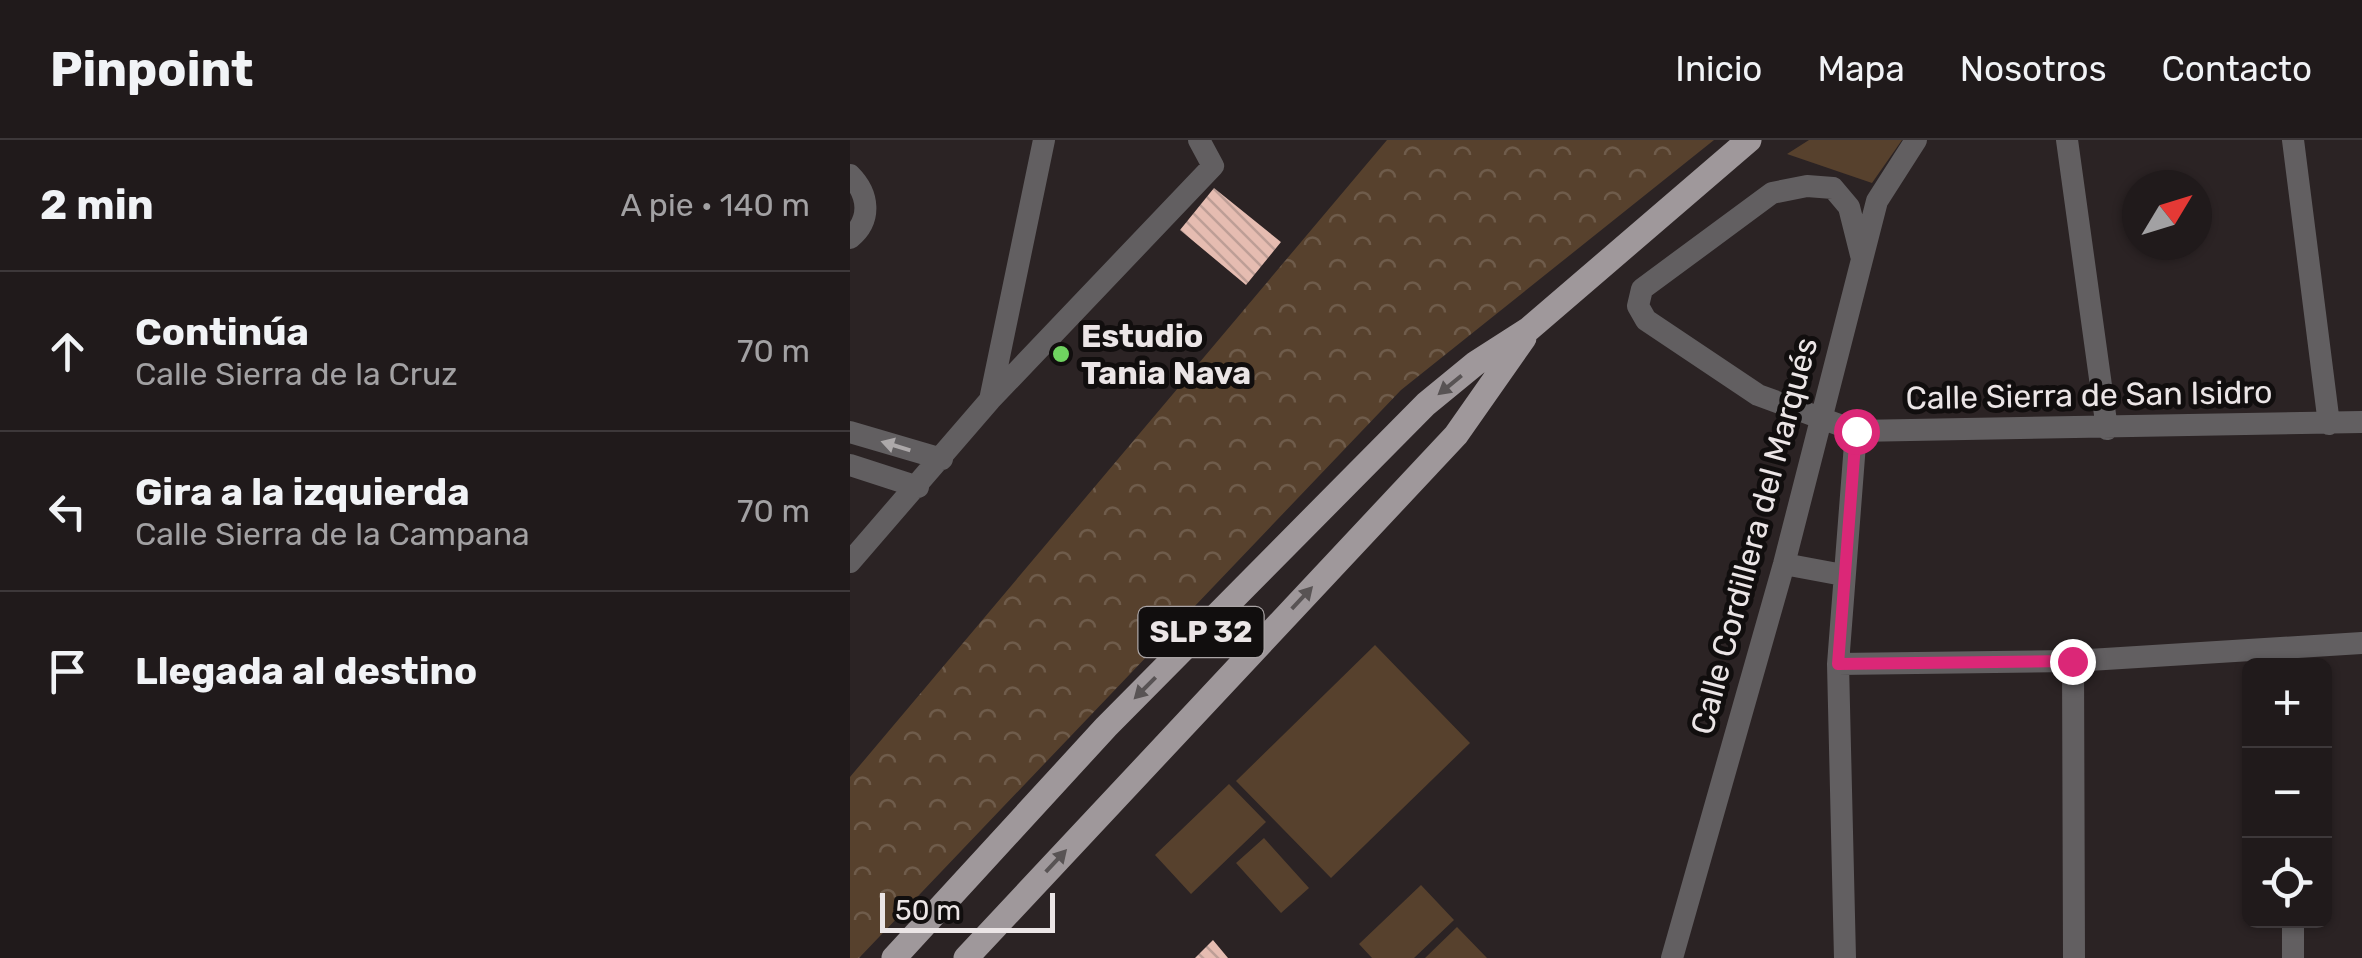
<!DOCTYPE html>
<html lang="es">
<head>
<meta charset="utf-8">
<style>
	body { margin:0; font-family:Rubik,sans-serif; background:#282324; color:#f1f3f6 }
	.controls { position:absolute; right:30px; bottom:30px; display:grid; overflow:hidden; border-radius:15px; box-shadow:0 2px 8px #0004 }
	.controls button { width:90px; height:90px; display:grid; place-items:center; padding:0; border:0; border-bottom:2px solid #3d383a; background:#201a1b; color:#f1f3f6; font:50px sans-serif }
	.compass { position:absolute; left:1272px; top:30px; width:90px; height:90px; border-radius:50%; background:#201a1b; box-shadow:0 2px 8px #0004; rotate:52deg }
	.scale { position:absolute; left:30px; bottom:25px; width:175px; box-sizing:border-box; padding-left:10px; border:5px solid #ebe5e6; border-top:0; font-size:28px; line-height:35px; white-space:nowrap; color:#ebe5e6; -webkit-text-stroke:8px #110e0e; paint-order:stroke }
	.stop { position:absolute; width:30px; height:30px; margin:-22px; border:8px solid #db2777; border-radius:50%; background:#fff }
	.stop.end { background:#db2777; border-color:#fff; box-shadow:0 2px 10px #0008 }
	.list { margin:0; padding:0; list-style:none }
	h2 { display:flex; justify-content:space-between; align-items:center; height:130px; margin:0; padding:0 40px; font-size:42px }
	h2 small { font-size:32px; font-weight:400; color:#a2a1a3 }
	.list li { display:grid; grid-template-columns:65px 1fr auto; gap:30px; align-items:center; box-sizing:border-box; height:160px; padding:0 40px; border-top:2px solid #3d383a }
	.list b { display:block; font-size:38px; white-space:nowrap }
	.list p { margin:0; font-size:32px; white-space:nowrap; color:#a2a1a3 }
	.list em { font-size:32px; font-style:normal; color:#a2a1a3 }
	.icon { flex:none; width:55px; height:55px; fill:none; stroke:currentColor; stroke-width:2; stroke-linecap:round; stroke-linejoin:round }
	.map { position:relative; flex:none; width:1512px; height:818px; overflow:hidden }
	header { display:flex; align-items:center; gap:60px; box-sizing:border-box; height:140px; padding:0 50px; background:#201a1b; border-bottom:2px solid #3d383a }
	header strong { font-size:48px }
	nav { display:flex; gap:55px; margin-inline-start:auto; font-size:35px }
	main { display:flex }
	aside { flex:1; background:#201a1b }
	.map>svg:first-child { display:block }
	.green { fill:#57412d }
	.forest { fill:url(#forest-crowns) }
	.building { fill:url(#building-back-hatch) }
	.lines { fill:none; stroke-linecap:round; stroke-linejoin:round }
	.street { stroke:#625f61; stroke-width:22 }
	.primary { stroke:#9f989b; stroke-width:25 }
	.oneway { fill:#585354 }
	.oneway2 { fill:#ada9aa }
	.route { stroke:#db2777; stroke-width:12 }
	.poi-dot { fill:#6fd360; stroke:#110e0e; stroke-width:4 }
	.labels { text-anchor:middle; stroke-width:10; stroke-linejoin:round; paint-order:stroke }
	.shield { fill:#110e0e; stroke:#aaa4a5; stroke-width:2.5 }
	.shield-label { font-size:30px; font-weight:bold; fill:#ebe5e6 }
	.poi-label { font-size:32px; font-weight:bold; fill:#ebe5e6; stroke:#110e0e; text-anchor:start }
	.street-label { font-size:32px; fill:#ebe5e6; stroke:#110e0e }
</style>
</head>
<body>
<header>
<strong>Pinpoint</strong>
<nav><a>Inicio</a><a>Mapa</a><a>Nosotros</a><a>Contacto</a></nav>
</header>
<main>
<aside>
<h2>2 min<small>A pie · 140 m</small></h2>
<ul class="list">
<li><svg class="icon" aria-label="ahead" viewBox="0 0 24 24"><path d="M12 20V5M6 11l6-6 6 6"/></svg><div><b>Continúa</b><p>Calle Sierra de la Cruz</p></div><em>70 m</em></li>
<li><svg class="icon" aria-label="left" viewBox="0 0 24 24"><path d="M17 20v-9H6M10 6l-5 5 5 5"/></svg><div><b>Gira a la izquierda</b><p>Calle Sierra de la Campana</p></div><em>70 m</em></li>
<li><svg class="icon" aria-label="arrive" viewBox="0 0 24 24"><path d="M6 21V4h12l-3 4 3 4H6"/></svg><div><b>Llegada al destino</b></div></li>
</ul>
</aside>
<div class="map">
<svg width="1512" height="818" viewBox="0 0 1512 818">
	<defs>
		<pattern id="forest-crowns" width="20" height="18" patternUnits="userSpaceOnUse" patternTransform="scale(2.5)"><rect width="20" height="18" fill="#57412d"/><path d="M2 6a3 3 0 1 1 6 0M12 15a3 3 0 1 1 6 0" fill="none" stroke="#6f5c4b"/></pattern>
		<pattern id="building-back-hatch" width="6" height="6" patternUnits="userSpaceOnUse" patternTransform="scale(2.5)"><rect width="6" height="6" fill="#e5bcb1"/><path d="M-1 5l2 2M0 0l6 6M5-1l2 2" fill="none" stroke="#bd9e96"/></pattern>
	</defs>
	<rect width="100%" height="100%" fill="#2b2324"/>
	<!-- green -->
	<path class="green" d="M959 0H1052L1022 43 937 14Z
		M525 505 620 603 481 738 386 641Z
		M379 644 416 682 341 754 305 715Z
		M414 698 459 748 431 773 386 723Z
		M571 745 604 780 564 818H522L509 804Z
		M607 787 637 818H575Z"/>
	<!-- forest -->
	<path class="forest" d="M537 0H864L551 250 9 818H0V637Z"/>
	<!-- building -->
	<path class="building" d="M364 48 431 102 396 145 330 90Z
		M363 800 378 818H345Z"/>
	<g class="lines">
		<!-- street -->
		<path class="street" d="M1217 0 1257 289
			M1443 0 1479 284
			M0 35C19 54 22 80 0 98
			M1011 115 999 67 983 48 957 46 922 53 792 149 788 166 796 180 908 255 1006 291 1512 282
			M140 260 194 0
			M0 292 92 319
			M0 325 68 347
			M0 422 140 260 363 26 349 0
			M934 424 993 435
			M1223 521 1224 818
			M988 524 1223 521 1512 503
			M822 818 934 424 1027 61 1066 0
			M995 818 988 524 1006 291
			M1443 818V780"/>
		<!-- primary -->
		<path class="primary" d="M44 818 256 587 576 264 626 223 679 189 899 0
			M116 818 606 295 674 198"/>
	</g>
	<!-- one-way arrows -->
	<defs><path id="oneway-solid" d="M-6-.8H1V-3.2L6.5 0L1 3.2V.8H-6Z" transform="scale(2.5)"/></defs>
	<g class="oneway">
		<use href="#oneway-solid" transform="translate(600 245) rotate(141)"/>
		<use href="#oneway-solid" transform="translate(452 458) rotate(-47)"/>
		<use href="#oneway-solid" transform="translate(295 548) rotate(135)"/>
		<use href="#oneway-solid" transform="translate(206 721) rotate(-47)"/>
	</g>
	<use class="oneway2" href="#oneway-solid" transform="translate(46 306) rotate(-163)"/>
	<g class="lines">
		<!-- route -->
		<path class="route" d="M1006 291 988 524 1222 521"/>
	</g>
	<!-- markers -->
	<circle class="poi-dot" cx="211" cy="214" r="10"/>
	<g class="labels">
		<!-- shield labels -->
		<rect class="shield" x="288.5" y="467" width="125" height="50" rx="8"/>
		<g class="shield-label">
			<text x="351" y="502">SLP 32</text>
		</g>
		<!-- poi labels -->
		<g class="poi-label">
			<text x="231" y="207">Estudio<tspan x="231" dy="37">Tania Nava</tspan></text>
		</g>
		<!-- street labels -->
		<g class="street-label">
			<text transform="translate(1239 255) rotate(-1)" y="11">Calle Sierra de San Isidro</text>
			<text transform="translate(904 396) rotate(-75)" y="11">Calle Cordillera del Marqués</text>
		</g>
	</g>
</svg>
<div class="controls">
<button>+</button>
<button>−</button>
<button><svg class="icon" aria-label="locate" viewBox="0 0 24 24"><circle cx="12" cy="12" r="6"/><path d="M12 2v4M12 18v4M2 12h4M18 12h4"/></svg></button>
</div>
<svg class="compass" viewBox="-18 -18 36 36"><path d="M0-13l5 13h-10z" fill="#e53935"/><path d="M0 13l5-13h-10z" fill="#a2a1a3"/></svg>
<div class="scale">50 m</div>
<div class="stop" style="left:1006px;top:291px"></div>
<div class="stop end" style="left:1222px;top:521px"></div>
</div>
</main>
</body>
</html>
